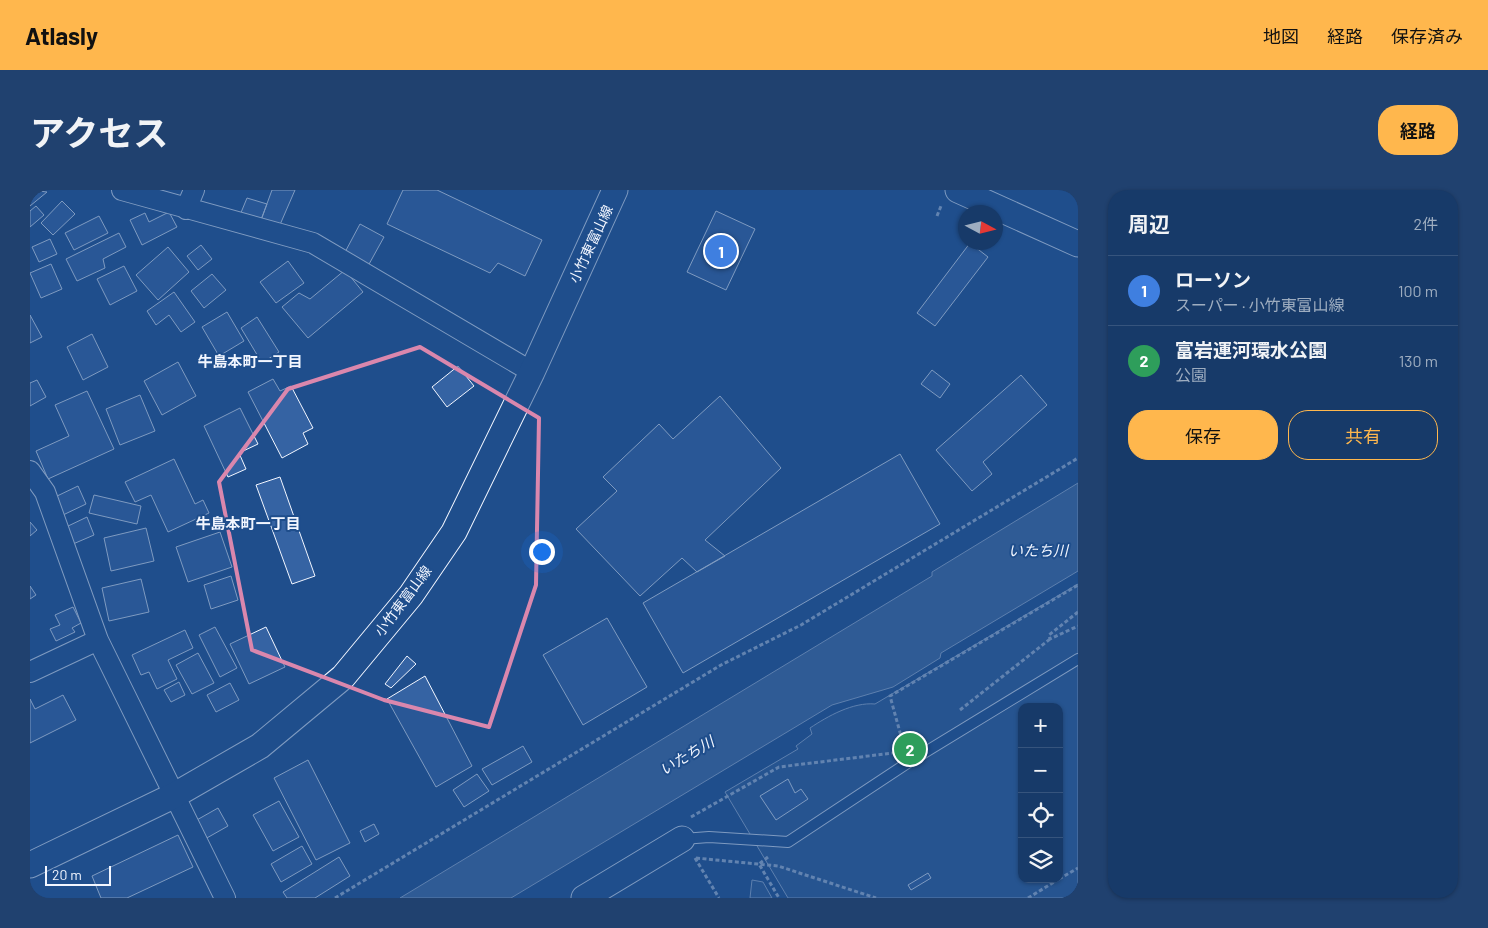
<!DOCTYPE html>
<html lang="ja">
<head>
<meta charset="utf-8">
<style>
	body { margin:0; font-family:Barlow,"Noto Sans JP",sans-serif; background:#20416f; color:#f1f3f6 }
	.controls { position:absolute; right:15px; bottom:15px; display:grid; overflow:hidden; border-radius:10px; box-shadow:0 1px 4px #0004 }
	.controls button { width:45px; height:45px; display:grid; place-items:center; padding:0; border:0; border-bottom:1px solid #36547d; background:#173a69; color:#f1f3f6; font:25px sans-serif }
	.compass { position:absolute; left:928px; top:15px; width:45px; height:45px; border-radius:50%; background:#173a69; box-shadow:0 1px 4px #0004; rotate:97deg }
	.scale { position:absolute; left:15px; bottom:12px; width:66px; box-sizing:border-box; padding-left:5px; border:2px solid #f2f6ff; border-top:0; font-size:14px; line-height:18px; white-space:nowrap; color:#f2f6ff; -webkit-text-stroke:4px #1f4e8c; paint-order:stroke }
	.you { position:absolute; left:511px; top:361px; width:18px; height:18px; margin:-12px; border:4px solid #fff; border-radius:50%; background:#1a73e8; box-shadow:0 0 0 8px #1a73e833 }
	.badge { display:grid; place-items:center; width:32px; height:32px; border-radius:50%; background:#ffb74d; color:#fff; font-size:16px; font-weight:700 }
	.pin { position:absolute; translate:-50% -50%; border:2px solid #fff; box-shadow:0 1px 5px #0006 }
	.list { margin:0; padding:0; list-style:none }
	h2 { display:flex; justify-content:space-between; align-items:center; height:65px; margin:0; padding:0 20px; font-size:21px }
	h2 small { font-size:16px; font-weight:400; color:#9eadc0 }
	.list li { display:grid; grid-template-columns:32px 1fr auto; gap:15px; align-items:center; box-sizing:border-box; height:70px; padding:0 20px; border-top:1px solid #36547d }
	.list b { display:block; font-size:19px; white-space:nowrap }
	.list p { margin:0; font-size:16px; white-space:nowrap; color:#9eadc0 }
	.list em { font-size:16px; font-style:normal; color:#9eadc0 }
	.actions { display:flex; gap:10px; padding:15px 20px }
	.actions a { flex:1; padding:11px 0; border:1px solid #ffb74d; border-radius:20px; text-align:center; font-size:18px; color:#ffb74d }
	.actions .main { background:#ffb74d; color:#111 }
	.icon { flex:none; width:28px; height:28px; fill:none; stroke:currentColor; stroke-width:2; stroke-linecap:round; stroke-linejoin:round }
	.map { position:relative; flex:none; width:1048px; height:708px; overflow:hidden; border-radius:20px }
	header { display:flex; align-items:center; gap:30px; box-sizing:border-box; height:70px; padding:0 25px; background:#ffb74d; color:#111 }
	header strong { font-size:24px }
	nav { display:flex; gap:28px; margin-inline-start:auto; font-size:18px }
	.intro { display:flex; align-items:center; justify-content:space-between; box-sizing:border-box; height:120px; padding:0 30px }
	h1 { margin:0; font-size:35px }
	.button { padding:12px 22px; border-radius:20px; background:#ffb74d; color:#111; font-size:18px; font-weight:700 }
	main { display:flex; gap:30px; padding:0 30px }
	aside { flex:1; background:#173a69; border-radius:20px; box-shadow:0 1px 4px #0004 }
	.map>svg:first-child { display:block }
	.green { fill:#305b95; stroke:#a8bbd7; fill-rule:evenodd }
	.water { fill:#446ba0; stroke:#a8bbd7 }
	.building { fill:#3563a3; stroke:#f2f6ff }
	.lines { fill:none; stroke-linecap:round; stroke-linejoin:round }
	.service-casing { stroke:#f2f6ff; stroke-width:12 }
	.minor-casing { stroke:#f2f6ff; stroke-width:22 }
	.tertiary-casing { stroke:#f2f6ff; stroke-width:27 }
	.path { stroke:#b3c4dc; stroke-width:3; stroke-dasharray:4 2.5; stroke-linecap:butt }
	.service { stroke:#1f4e8c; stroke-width:10 }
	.minor { stroke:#1f4e8c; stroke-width:20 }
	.tertiary { stroke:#1f4e8c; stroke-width:25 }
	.marked { fill:none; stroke:#da87ad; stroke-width:4; stroke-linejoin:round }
	.labels { text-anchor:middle; stroke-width:4; stroke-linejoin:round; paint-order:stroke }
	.street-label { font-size:14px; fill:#f2f6ff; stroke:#1f4e8c }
	.neighbourhood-label { font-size:15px; font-weight:bold; fill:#f2f6ff; stroke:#1f4e8c }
	.water-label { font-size:15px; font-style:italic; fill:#f2f6ff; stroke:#1f4e8c }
</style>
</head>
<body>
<header>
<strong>Atlasly</strong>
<nav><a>地図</a><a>経路</a><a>保存済み</a></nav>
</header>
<div class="intro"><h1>アクセス</h1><a class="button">経路</a></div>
<main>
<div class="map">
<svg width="1048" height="708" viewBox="0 0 1048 708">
	<rect width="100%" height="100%" fill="#1f4e8c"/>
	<!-- green -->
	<path class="green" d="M1048 394V708H758L695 602 768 559 766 556 782 544 780 538C798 526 823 512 845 514ZM992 517H1029V689H992Z
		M722 690 733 692 742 708H720Z"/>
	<!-- water -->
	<path class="water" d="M1048 293V381L911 463 910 468 863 497 802 515 481 708H370L902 386V382Z"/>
	<!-- building -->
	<path class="building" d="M1 0 17 2 0 16V1Z
		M242 0H265L249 37 231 30Z
		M373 0H407L512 50 495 86 468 73 460 83 357 34Z
		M217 8 237 14 231 30 210 25Z
		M32 11 45 24 23 45 11 33Z
		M6 16 14 25 0 37V21Z
		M686 21 725 39 696 100 657 82Z
		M139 22 147 37 112 55 100 30 115 23 119 32Z
		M69 26 78 43 44 60 35 43Z
		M330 34 354 47 338 76 314 64Z
		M89 43 96 57 73 69 75 78 47 91 36 69Z
		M20 49 27 64 9 72 2 57Z
		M940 53 958 67 905 136 887 123Z
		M171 55 182 69 168 80 157 66Z
		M138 57 159 82 128 110 106 85Z
		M258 71 274 93 246 113 230 92Z
		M21 74 32 99 11 108 0 83Z
		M94 76 107 101 80 115 67 89Z
		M315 80 333 102 278 148 252 117 269 103 280 109Z
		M182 84 196 100 174 118 161 101Z
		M144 102 165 132 151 142 139 125 126 135 117 121Z
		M197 122 214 151 189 166 172 137Z
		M0 125 12 147 0 153Z
		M227 127 249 162 232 173 211 138Z
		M62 144 78 177 53 190 37 157Z
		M148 172 166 206 132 225 114 191Z
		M428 176 444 196 417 217 402 197Z
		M902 180 920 194 910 208 891 194Z
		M991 185 1017 215 953 272 962 284 942 301 906 260Z
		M243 189 250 201 261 196 283 238 273 243 278 254 252 268 218 202Z
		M7 190 16 207 0 216V193Z
		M57 201 84 259 18 289 6 261 39 246 25 215Z
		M110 205 125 241 90 255 76 219Z
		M690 206 751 278 675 350 695 366 667 382 652 368 610 406 546 339 587 301 573 287 629 234 643 249Z
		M210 218 228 254 209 263 216 279 198 287 174 236Z
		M870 264 910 334 653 483 613 413Z
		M144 269 165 314 173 310 179 323 138 342 121 305 105 312 95 292Z
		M250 287 285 386 262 394 226 295Z
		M48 296 56 314 33 325 25 307Z
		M64 305 111 316 107 334 59 323Z
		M57 327 64 345 43 354 36 337Z
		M0 332 7 340 0 346Z
		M116 338 124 371 81 381 74 348Z
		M190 342 202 377 158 392 146 357Z
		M201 386 208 410 181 419 174 395Z
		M111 389 119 422 79 431 72 398Z
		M0 396 6 405 0 409Z
		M43 417 51 433 42 438 45 442 26 451 20 439 30 435 25 425Z
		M577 428 617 497 553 535 513 465Z
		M185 437 207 478 190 487 169 445Z
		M236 437 255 477 219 494 200 454Z
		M155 440 163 458 138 470 147 489 127 499 119 482 111 485 102 465Z
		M168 463 184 493 162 504 146 475Z
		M377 466 386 474 361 498 355 494Z
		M395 486 442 576 406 597 357 509Z
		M149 492 155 505 141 512 134 500Z
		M200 493 209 510 186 522 177 505Z
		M33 505 46 530 0 553V509L5 519Z
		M493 556 502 572 462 595 452 579Z
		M278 570 320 653 286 670 244 588Z
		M447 584 459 601 434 617 423 600Z
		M758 589 765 603 771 599 778 609 746 630 730 606Z
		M249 611 269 647 243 661 223 625Z
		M188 618 198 636 175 649 165 631Z
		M344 634 349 644 335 652 330 641Z
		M148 645 163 677 97 708H71L62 686Z
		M272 656 282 674 251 692 241 674Z
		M309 667 320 686 285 708H257L253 702Z
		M898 683 901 688 881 700 878 695Z"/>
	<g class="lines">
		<defs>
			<path id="service" d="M653 649 679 647 758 652 879 572 1048 469"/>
			<path id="minor" d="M92 0 283 53 502 182
				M156 19 164 0
				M0 281 15 302 68 450 195 708
				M0 482 68 450"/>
			<path id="tertiary" d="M928 0 1048 54
				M0 675 145 605 230 556 313 487 381 405 424 342 502 182 585 0
				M554 708 652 649"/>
		</defs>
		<!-- service casing -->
		<use href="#service" class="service-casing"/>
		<!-- minor casing -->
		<use href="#minor" class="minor-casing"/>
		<!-- tertiary casing -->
		<use href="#tertiary" class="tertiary-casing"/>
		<!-- path -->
		<path class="path" d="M907 26 911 16
			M1048 422 1019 445 1020 449 1048 436
			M930 520 1020 449
			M874 557 860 506 1048 395
			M661 627 749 577 863 563
			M738 667 729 674 749 708
			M665 668 689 708
			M666 668 748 676 846 708
			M1029 689 1048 678
			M305 708 691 475 771 435 1048 268
			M998 708 1029 689"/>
		<!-- service -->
		<use href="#service" class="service"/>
		<!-- minor -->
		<use href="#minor" class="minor"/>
		<!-- tertiary -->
		<use href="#tertiary" class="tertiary"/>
	</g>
	<!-- marked area -->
	<path d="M0 0H1048V708H0ZM390 157 509 228 506 395 459 537 354 510 222 460 189 292 258 199Z" fill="#1f4e8c" fill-opacity=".55" fill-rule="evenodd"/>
	<path class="marked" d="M390 157 509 228 506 395 459 537 354 510 222 460 189 292 258 199Z"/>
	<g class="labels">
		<!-- street labels -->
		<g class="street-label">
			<text transform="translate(561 54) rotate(-65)" y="5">小竹東富山線</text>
			<text transform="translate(373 411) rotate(-53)" y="5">小竹東富山線</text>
		</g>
		<!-- neighbourhood labels -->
		<g class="neighbourhood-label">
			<text x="220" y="177">牛島本町一丁目</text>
			<text x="218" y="339">牛島本町一丁目</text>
		</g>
		<!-- water labels -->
		<g class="water-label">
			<text x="1008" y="366">いたち川</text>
			<text transform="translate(657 566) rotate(-31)" y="5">いたち川</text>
		</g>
	</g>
</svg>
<div class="controls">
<button>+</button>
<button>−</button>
<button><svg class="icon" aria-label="locate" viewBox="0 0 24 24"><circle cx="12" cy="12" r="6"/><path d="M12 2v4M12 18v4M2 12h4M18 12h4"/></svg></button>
<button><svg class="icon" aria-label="layers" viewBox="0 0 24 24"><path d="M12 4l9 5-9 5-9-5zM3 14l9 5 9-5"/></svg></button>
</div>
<svg class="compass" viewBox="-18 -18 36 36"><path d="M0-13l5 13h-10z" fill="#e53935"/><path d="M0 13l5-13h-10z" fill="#9eadc0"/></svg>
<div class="scale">20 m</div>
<div class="you"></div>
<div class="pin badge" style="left:691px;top:61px;background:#3f7fe0">1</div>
<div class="pin badge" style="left:880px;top:559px;background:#2e9e5b">2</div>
</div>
<aside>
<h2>周辺<small>2件</small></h2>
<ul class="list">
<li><span class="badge" style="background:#3f7fe0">1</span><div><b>ローソン</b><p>スーパー · 小竹東富山線</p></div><em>100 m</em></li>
<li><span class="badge" style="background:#2e9e5b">2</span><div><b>富岩運河環水公園</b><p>公園</p></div><em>130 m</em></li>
</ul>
<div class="actions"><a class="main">保存</a><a>共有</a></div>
</aside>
</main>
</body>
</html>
